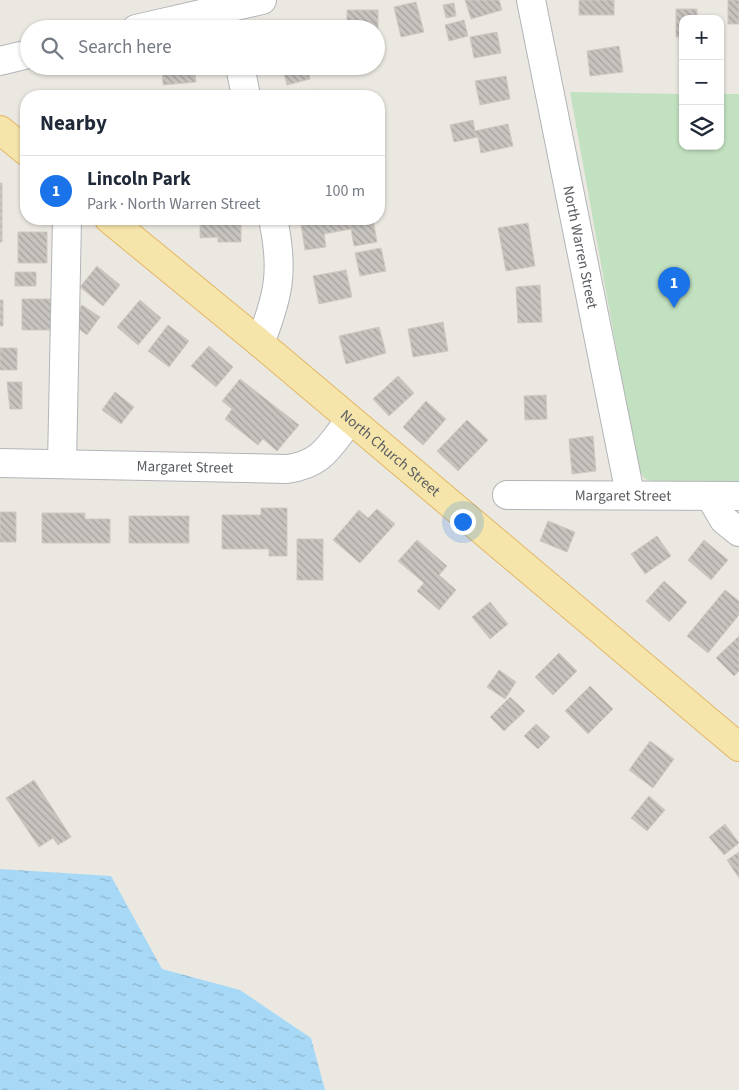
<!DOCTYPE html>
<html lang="en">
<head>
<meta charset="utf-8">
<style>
	body { margin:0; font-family:"Source Sans 3",sans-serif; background:#f6f6f7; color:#1f2937 }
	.controls { position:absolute; right:15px; top:15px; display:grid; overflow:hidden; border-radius:10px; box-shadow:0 1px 4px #0004 }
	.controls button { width:45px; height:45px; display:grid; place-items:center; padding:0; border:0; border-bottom:1px solid #e0e1e3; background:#fff; color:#1f2937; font:25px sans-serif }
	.you { position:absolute; left:462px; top:521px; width:18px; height:18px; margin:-12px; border:4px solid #fff; border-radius:50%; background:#1a73e8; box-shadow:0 0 0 8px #1a73e833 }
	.badge { display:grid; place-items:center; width:32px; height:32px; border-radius:50%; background:#1a73e8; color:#fff; font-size:16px; font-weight:700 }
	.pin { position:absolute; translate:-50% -41px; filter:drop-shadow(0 1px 2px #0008) }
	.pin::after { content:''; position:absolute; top:26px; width:18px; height:15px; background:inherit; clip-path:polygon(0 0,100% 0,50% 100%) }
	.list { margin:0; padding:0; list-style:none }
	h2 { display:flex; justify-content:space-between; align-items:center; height:65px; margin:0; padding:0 20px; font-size:21px }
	h2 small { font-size:16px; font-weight:400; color:#747a83 }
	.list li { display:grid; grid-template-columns:32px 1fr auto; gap:15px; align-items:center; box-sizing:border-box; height:70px; padding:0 20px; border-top:1px solid #e0e1e3 }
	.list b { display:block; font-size:19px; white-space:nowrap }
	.list p { margin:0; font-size:16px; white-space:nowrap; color:#747a83 }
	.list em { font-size:16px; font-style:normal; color:#747a83 }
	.icon { flex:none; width:28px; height:28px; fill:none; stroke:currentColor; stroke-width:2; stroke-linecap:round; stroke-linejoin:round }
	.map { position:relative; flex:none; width:739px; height:1090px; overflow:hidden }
	.search { position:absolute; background:#fff; box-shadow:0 1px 4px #0004; left:20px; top:20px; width:365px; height:55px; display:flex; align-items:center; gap:12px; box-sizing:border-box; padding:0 18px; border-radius:28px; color:#747a83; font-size:19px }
	.panel { position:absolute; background:#fff; box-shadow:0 1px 4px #0004; left:20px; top:90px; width:365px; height:135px; border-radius:20px }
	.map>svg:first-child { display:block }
	.park { fill:#c2e1c0 }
	.water { fill:url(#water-ripples) }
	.building { fill:url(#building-back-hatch); stroke:#cfcac0 }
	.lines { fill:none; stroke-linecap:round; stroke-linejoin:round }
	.minor-casing { stroke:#b2b4b8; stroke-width:30 }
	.major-casing { stroke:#e3b663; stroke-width:30 }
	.minor { stroke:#fff; stroke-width:28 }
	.major { stroke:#f6e5ab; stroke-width:28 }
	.labels { text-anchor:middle; stroke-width:4; stroke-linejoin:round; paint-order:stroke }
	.street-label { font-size:15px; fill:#5a5d61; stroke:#fff }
</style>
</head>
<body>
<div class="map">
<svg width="739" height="1090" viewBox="0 0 739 1090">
	<defs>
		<pattern id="water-ripples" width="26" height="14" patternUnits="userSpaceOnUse" patternTransform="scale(1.25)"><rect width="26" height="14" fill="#a7d9f6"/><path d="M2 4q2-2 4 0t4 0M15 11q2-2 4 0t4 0" fill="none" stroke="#8bb3cb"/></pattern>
		<pattern id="building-back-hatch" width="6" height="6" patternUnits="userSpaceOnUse" patternTransform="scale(1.25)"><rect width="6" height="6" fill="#c7c3be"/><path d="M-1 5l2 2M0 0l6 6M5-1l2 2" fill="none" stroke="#a5a29e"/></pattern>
	</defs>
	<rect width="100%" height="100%" fill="#ebe8e1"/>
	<!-- park -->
	<path class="park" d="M570 92 683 94V146H720V94H739V485L657 483 645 479 638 469Z"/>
	<!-- water -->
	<path class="water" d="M0 869 111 876 162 969 240 990 311 1038 325 1090H0Z"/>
	<!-- building -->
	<path class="building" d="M465 0H499L502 10 471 19Z
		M579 0H614V15H579Z
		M728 0H739V24H728Z
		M416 2 424 32 401 37 394 7Z
		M454 3 456 16 446 18 443 5Z
		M676 9H697V16H709V19H683V37H676Z
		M347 10H378V29H347Z
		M464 20 468 36 449 41 445 25Z
		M497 32 501 53 474 58 470 37Z
		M619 46 623 72 590 76 587 51Z
		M162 66H194L196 82 163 85Z
		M282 66H307L310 79 287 85Z
		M335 66H356V68L335 69Z
		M506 76 510 99 480 105 475 81Z
		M315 90 317 96H293V95Z
		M473 120 475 131 508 124 513 146 481 153 478 137 454 142 450 125Z
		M0 183H2V242H0Z
		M200 219H241V242H218V237L200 238Z
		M300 219H373L377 242 354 246 351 229 324 234 326 247 305 250Z
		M528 223 535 266 506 271 498 228Z
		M18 232H47V263H18Z
		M381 248 386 271 360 276 355 253Z
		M97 266 120 285 103 306 80 287Z
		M346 270 352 297 319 304 313 276Z
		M15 272H36V286H15Z
		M540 285 542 322 518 323 516 287Z
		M22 299H51V330H22Z
		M0 300H3V326H0Z
		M140 300 161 318 138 345 117 327Z
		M82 305 100 317 87 335 70 322Z
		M443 322 448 351 413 357 408 329Z
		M168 325 189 341 169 367 148 351Z
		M379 327 386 353 346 364 339 336Z
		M209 346 233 367 216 387 191 366Z
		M0 348H17V370H0Z
		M398 376 414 393 389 416 373 399Z
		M240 379 299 425 277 451 263 439 258 445 225 419 232 409 222 401Z
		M7 382H22V409H10Z
		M115 392 134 407 121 424 102 410Z
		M546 395 547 419 525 420 524 396Z
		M426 401 446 419 423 445 403 427Z
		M467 420 488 440 458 471 437 451Z
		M593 436 596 471 572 474 569 439Z
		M261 508H287V556H269V549H222V515H261Z
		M377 509 395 524 360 563 333 540 359 510 368 518Z
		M0 512H16V542H0Z
		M42 513H85V519H110V543H42Z
		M129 516H189V543H129Z
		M548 521 575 532 567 552 540 541Z
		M657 536 671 556 645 574 631 554Z
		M297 539H323V580H297Z
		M417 540 447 566 439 575 456 590 439 610 417 591 424 583 398 561Z
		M704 540 728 560 711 580 688 560Z
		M664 581 687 602 669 622 646 601Z
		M725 590 739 601V615L708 653 687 636Z
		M490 602 508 624 490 639 472 617Z
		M739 636V671L734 676 716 658Z
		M559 653 577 671 553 695 535 677Z
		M499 670 516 682 505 699 487 687Z
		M590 686 613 709 588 734 565 711Z
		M510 697 525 711 504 731 490 717Z
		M536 724 550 737 538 749 524 736Z
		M650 741 674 759 653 788 629 770Z
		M34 780 71 837 58 845 53 838 39 847 6 798Z
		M649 796 665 810 647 831 631 818Z
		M725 824 739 843 724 855 709 837Z
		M739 852V878L727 860Z"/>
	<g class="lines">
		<defs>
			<g id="minor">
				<path id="s1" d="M531 0 630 494"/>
				<path d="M136 29 262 0"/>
				<path d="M0 61 29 54"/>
				<path d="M240 66 246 96"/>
				<path d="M260 343C279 295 284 270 273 219"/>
				<path id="s2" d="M0 463 287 469C323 464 329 446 350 420"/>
				<path d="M62 464 67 219"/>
				<path id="s3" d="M507 495 739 496"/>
				<path d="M710 496 724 520 739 532"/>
			</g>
			<g id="major">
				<path d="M0 130 26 151"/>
				<path id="s4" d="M109 219 260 343 739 747"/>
			</g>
		</defs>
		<!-- minor casing -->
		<use href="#minor" class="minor-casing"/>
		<!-- major casing -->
		<use href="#major" class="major-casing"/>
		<!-- minor -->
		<use href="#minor" class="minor"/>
		<!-- major -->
		<use href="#major" class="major"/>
	</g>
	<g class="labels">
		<!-- street labels -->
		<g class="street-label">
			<text dy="5" stroke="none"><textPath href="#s1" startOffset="252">North Warren Street</textPath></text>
			<text dy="5" stroke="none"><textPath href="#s4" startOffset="366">North Church Street</textPath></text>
			<text dy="5" stroke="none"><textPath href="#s2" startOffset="185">Margaret Street</textPath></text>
			<text dy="5" stroke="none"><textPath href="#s3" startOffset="116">Margaret Street</textPath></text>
		</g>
	</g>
</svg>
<div class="controls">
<button>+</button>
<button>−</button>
<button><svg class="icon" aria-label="layers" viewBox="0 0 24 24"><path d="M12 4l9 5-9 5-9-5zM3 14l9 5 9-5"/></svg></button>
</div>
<div class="you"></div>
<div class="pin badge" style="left:674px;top:308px">1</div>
<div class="search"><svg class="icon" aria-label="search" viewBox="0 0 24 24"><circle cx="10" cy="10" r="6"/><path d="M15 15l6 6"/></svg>Search here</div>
<section class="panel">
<h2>Nearby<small></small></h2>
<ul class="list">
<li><span class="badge">1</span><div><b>Lincoln Park</b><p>Park · North Warren Street</p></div><em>100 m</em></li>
</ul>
</section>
</div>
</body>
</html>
